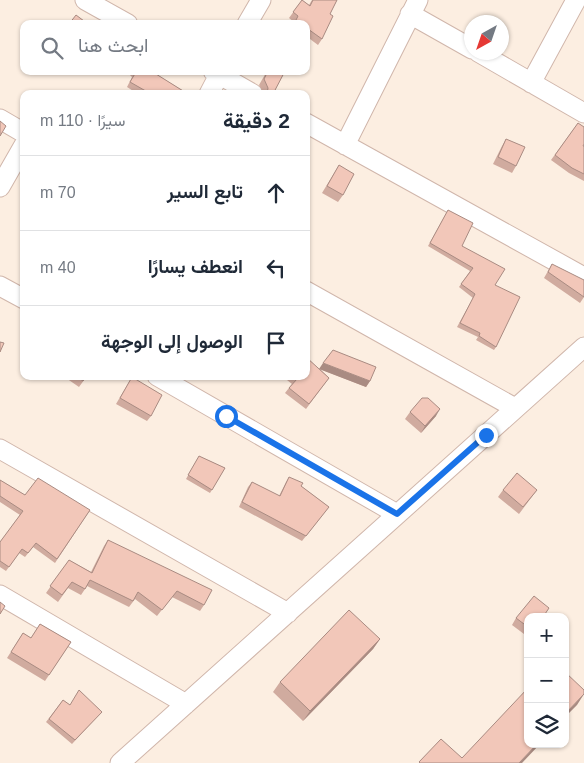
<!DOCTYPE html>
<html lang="ar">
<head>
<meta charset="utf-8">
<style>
	body { margin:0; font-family:Helvetica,Vazirmatn,sans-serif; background:#f6f6f7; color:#1f2937; direction:rtl }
	.controls { position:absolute; right:15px; bottom:15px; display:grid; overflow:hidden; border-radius:10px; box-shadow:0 1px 4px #0004 }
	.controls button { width:45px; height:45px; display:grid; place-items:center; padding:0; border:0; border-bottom:1px solid #e0e1e3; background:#fff; color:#1f2937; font:25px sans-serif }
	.compass { position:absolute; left:464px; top:15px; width:45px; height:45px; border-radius:50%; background:#fff; box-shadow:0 1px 4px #0004; rotate:220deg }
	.stop { position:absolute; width:15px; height:15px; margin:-11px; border:4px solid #1a73e8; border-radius:50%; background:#fff }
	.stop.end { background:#1a73e8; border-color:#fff; box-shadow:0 1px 5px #0008 }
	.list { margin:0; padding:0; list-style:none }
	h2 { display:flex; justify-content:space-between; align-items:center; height:65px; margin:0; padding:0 20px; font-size:21px }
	h2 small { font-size:16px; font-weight:400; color:#747a83 }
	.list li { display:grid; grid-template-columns:32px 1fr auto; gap:15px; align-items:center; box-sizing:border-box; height:75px; padding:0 20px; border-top:1px solid #e0e1e3 }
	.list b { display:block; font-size:19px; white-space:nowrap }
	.list em { font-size:16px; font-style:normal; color:#747a83 }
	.icon { flex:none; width:28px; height:28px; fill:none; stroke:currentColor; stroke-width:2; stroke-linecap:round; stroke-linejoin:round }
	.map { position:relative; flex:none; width:584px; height:763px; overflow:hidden; direction:ltr }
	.search { position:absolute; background:#fff; box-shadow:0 1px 4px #0004; left:20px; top:20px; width:290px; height:55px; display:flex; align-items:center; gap:12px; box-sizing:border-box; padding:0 18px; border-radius:10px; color:#747a83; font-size:19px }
	.panel { position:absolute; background:#fff; box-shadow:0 1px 4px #0004; left:20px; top:90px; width:290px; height:290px; border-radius:10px; direction:rtl }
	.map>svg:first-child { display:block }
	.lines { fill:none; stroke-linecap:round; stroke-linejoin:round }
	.minor-casing { stroke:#d0b6ab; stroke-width:21 }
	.minor { stroke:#fff; stroke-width:19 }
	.wall { fill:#d0ab9f }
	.shaded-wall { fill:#a98b82 }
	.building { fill:#f2c7b9; stroke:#a98b82 }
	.route { stroke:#1a73e8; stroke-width:6 }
</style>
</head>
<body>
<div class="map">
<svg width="584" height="763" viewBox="0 0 584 763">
	<rect width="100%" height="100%" fill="#fceee1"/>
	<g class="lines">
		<defs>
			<path id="minor" d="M85 0 128 24
				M410 14 472 49
				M247 24 261 0
				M478 52 584 113
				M213 71 253 94
				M531 83 576 0
				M209 94 221 71
				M0 119 24 133
				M306 123 584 277
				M345 145 418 0
				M0 187 24 145
				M0 286 24 299
				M306 291 515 408
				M157 376 397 514
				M0 449 288 613
				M0 595 186 704
				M120 763 584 347"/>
		</defs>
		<!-- minor casing -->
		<use href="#minor" class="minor-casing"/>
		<!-- minor -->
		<use href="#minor" class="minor"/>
	</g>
	<!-- wall -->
	<path class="wall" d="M302 0 309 5 312 0H337L330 14 322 39 318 45 306 36V24H293L294 22 289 18Z
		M131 71H159L156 74 188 94H138L127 87 132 77 129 74Z
		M267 71H285L273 94H264L259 85Z
		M578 123 583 146H584V181L569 173 551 160Z
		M506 139 516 166 512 173 493 164 502 146Z
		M339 165 343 195 338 202 322 193Z
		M448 210 462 246 495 285 496 347 494 350 476 340 478 337 457 327 473 298 459 287 470 271 428 246Z
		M552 264 584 297 580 303 544 278Z
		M319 369 370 381 366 387 320 369 329 378 306 409 285 393 292 384 282 376H306Z
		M63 376H87L79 387Z
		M132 377 151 416 147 421 116 404Z
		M410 412 436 416 421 433 405 419Z
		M199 456 225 468 210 493 186 479Z
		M289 477 329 507 302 541 239 507 248 487 252 482 279 496 286 482Z
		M0 480 25 495 90 510 55 563 33 547 25 557 19 553 6 571 0 567V542L20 515 0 502Z
		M503 490H537L519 514 498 497Z
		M108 540 204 605 200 611 172 597 157 616 135 599 129 607 87 586 81 595 68 588 58 602 46 593 69 560 91 572 104 546Z
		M549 608 543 617H528V637L512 625 516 618Z
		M40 624 71 642 45 681 7 658 23 633 31 638Z
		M380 639 373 649 303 721 273 692 280 682Z
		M63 700 70 705 99 715 72 744 46 722Z"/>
	<!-- shaded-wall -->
	<path class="shaded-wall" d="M323 363 370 381 366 387 319 369Z
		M440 409 436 416 421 433 425 426Z
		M380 639 373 649 303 721 310 711Z
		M584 694 577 705 565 717V714Z
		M537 744H540L522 763H519Z"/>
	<!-- building -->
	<path class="building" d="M302 0 310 6 313 0H337L330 14 333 16 322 39 308 29 306 32V24H294L298 16 293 12Z
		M76 15 88 24H69Z
		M135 71H158L156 74 188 94H151L130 82 136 72Z
		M268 71H285L273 94H267L268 88 264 79Z
		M0 121 6 126 0 136Z
		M578 123 584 127V144L583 146H584V174L572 168 555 155Z
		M506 139 525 147 516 166 498 157Z
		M339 165 354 174 343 195 327 186Z
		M448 210 473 223 462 246 505 269 495 285 520 297 496 347 479 336 480 333 460 323 475 294 461 284 473 268 430 243Z
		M552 264 584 280V297L548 272Z
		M0 342 4 343 0 352Z
		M333 350 376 367 370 381 323 363Z
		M306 357 329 378 309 404 289 388 297 379 293 376H306Z
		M76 376H87L83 381Z
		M132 377 162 395 151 416 120 398Z
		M422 398H428L440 409 425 426 410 412Z
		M199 456 225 468 212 490 188 475Z
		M517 473 537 490 523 507 503 490Z
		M289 477 303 483 301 486 329 507 306 536 242 502 252 482 280 496Z
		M38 478 90 510 57 559 36 543 28 553 22 549 9 567 0 561V542L23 511 0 496V480L25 495Z
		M108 540 212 590 204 605 177 591 162 610 138 592 133 601 90 580 85 589 72 582 62 595 50 586 69 560 92 573Z
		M534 596 549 608 543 617H528V627L516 618Z
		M0 602 5 606 0 614Z
		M349 610 380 639 310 711 280 682Z
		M40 624 71 642 49 675 11 652 23 633 31 638Z
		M565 672 584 690V694L565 714Z
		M528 688V744H537L519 763H420L419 762 441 739 462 758Z
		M79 690 102 712 75 740 49 719 63 700 70 705Z"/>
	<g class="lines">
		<!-- route -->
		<path class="route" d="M226 416 397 514 486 435"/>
	</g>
</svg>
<div class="controls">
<button>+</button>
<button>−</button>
<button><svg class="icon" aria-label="layers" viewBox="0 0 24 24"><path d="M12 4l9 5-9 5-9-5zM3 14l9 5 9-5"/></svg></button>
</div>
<svg class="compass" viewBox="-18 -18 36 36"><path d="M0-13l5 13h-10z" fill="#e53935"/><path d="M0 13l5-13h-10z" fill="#747a83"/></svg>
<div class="stop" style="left:226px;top:416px"></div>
<div class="stop end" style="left:486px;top:435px"></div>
<div class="search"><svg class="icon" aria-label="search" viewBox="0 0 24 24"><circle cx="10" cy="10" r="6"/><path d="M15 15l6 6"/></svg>ابحث هنا</div>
<section class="panel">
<h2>2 دقيقة<small>سيرًا · 110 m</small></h2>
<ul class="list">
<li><svg class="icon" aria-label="ahead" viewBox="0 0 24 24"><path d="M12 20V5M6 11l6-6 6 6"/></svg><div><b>تابع السير</b></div><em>70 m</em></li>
<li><svg class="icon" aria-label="left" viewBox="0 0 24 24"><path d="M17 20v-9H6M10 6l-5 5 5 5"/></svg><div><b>انعطف يسارًا</b></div><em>40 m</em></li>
<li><svg class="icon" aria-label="arrive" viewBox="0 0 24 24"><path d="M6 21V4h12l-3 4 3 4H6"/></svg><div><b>الوصول إلى الوجهة</b></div></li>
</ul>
</section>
</div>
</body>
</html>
